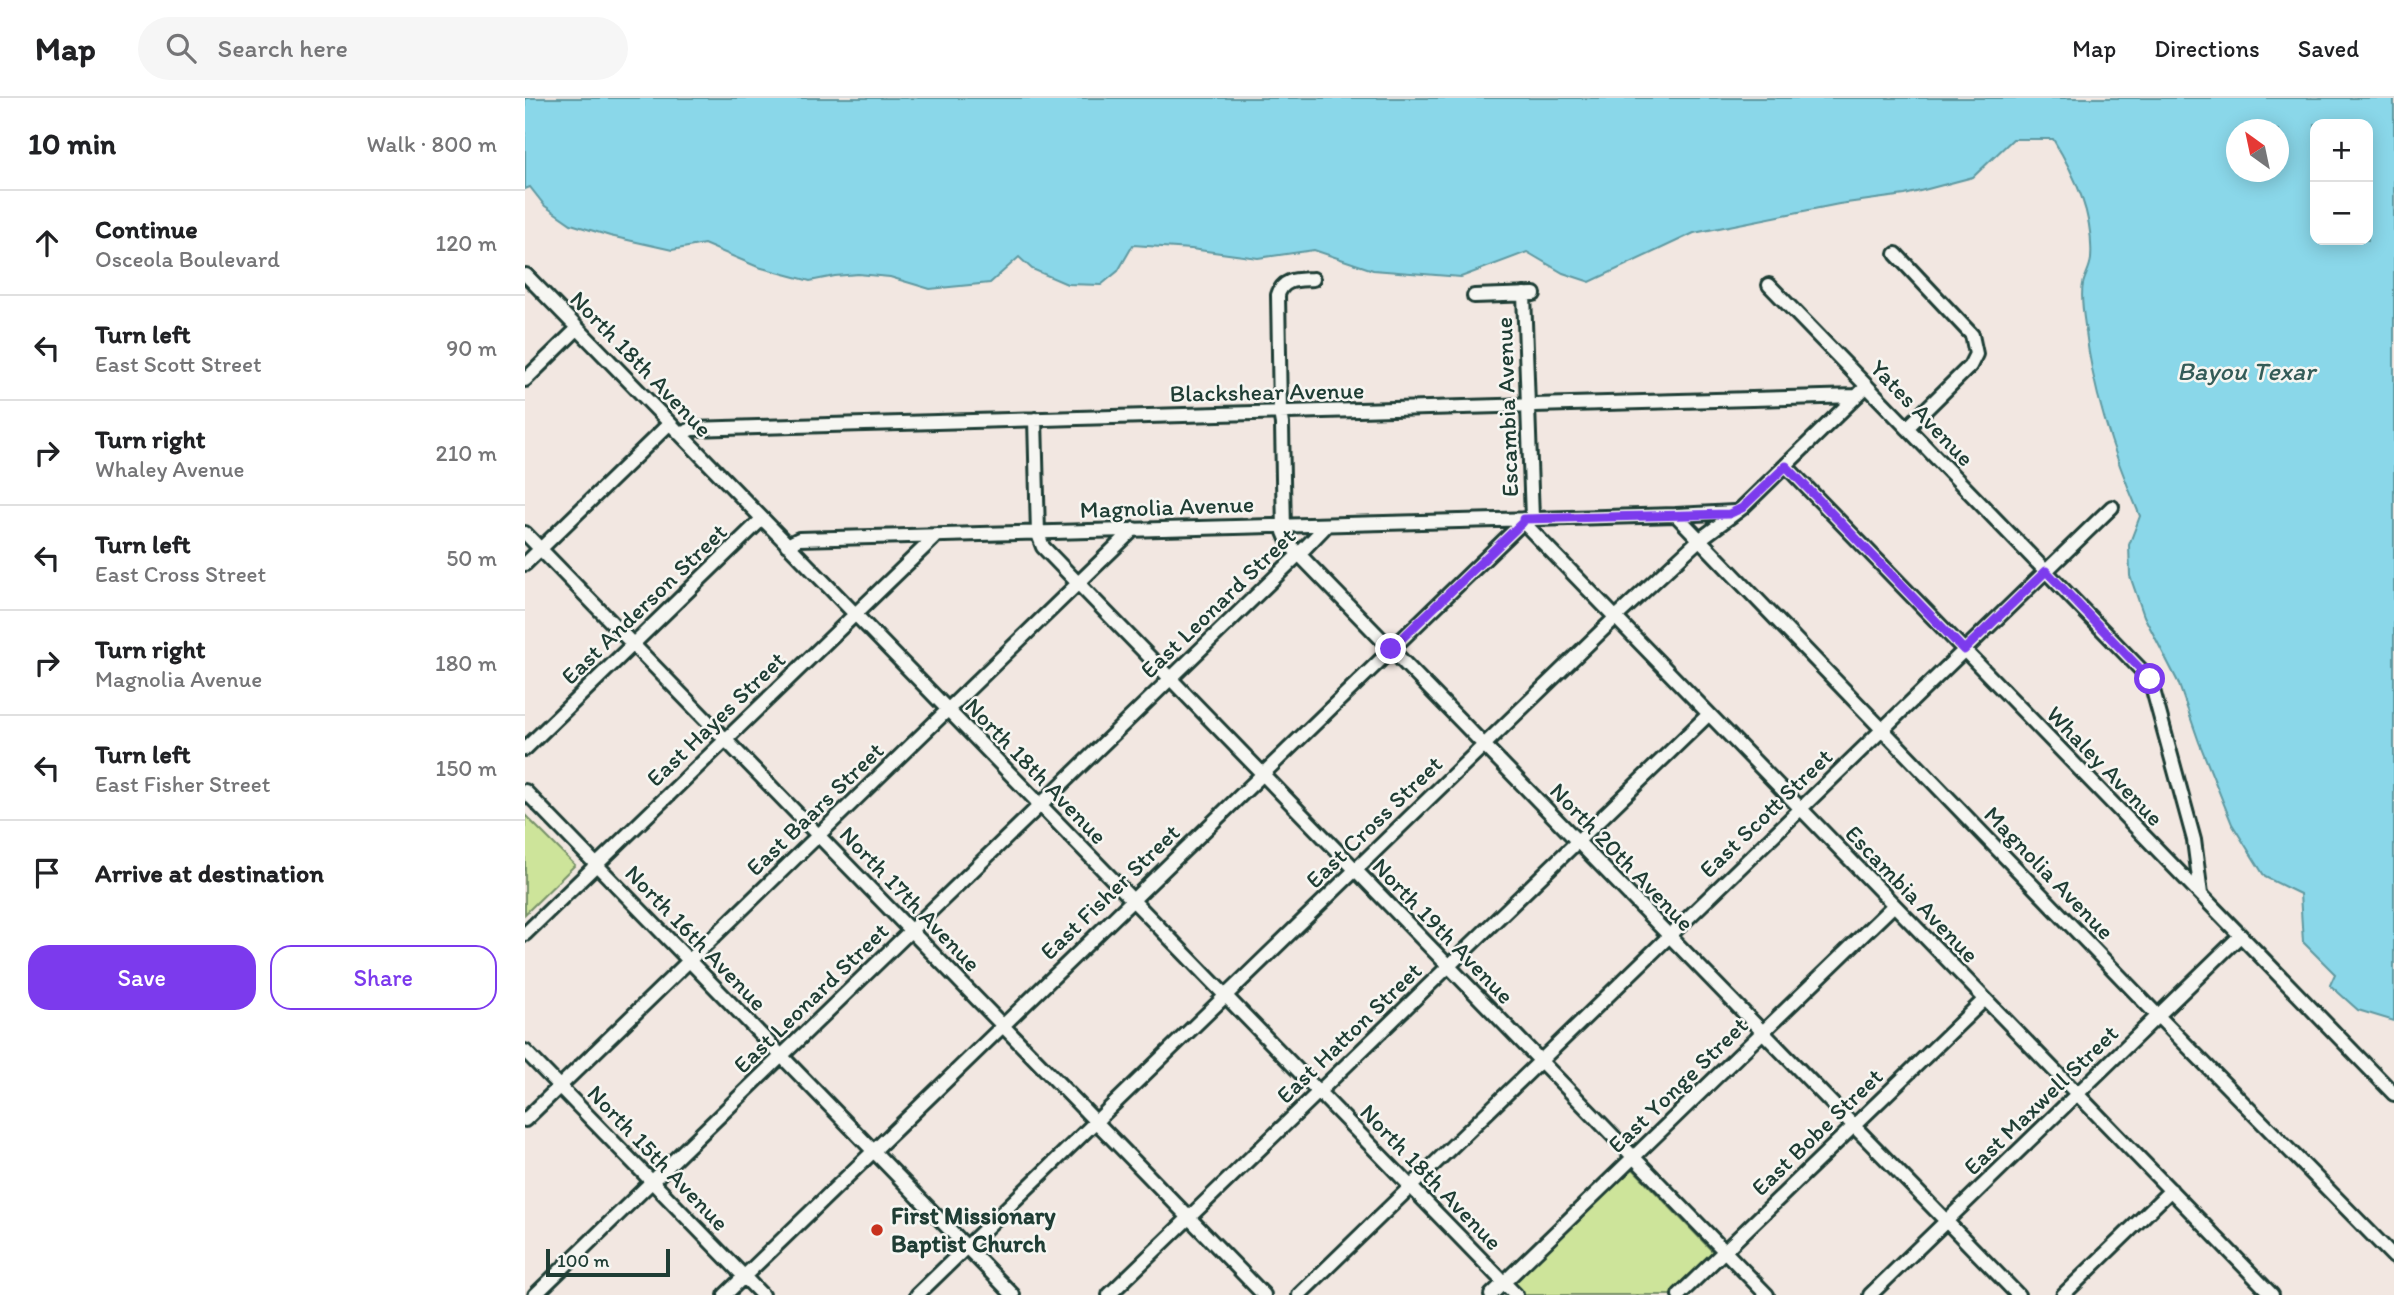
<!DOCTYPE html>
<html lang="en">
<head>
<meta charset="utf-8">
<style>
	body { margin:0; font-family:Itim,sans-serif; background:#f6f6f6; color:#202124 }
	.controls { position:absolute; right:21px; top:21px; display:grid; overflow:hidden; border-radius:14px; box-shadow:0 4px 18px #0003 }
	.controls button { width:63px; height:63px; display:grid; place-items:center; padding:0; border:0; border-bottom:2px solid #e0e0e0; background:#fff; color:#202124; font:35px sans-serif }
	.compass { position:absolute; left:1701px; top:21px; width:63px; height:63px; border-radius:50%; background:#fff; box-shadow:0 4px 18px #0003; rotate:327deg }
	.scale { position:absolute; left:21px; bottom:18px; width:124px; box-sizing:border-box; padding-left:7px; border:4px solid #1f3d34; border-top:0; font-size:19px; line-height:24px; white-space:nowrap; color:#1f3d34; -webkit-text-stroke:5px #f6f6f2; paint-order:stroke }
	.stop { position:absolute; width:21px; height:21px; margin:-16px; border:5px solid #7c3aed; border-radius:50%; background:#fff }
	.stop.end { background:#7c3aed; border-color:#fff; box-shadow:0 2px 7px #0008 }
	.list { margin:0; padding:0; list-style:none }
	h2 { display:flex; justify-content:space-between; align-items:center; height:91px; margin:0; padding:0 28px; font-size:30px }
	h2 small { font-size:23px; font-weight:400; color:#757577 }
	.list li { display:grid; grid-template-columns:46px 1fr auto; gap:21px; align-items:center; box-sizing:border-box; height:105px; padding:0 28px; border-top:2px solid #e0e0e0 }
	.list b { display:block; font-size:26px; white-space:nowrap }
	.list p { margin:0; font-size:23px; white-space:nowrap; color:#757577 }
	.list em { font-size:23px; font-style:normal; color:#757577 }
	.actions { display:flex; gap:14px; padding:21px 28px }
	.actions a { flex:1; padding:16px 0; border:2px solid #7c3aed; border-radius:21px; text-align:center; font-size:24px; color:#7c3aed }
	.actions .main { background:#7c3aed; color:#fff }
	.icon { flex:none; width:38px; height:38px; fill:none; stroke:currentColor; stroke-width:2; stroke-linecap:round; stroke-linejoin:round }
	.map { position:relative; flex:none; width:1869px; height:1197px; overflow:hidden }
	header { display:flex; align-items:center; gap:42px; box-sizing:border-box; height:98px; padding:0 35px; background:#fff; border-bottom:2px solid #e0e0e0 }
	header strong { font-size:33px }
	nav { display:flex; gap:38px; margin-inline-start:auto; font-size:24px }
	.search { width:490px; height:63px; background:#f6f6f6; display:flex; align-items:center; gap:18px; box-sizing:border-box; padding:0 24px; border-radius:38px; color:#757577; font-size:26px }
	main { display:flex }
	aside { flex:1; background:#fff }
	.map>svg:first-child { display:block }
	.green { fill:#cde49a; stroke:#769067; stroke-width:2 }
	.water { fill:#8ad7e9; stroke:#5f99a1; stroke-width:2; fill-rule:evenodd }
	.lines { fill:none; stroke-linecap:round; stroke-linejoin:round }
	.minor-casing { stroke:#1f3d34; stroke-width:18 }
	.minor { stroke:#f6f6f2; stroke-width:12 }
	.route { stroke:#7c3aed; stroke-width:9 }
	.poi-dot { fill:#c8321e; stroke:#f6f6f2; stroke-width:2.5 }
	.labels { text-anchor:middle; stroke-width:5; stroke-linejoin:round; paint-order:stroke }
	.street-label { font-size:24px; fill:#1f3d34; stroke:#f6f6f2 }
	.poi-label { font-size:24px; font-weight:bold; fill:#1f3d34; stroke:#f6f6f2; text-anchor:start }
	.water-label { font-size:26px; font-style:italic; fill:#345c58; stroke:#f6f6f2 }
</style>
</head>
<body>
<header>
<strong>Map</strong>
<div class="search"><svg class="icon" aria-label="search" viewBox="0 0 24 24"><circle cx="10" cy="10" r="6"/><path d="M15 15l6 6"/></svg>Search here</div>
<nav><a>Map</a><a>Directions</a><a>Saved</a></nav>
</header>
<main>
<aside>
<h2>10 min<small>Walk · 800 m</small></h2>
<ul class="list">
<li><svg class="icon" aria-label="ahead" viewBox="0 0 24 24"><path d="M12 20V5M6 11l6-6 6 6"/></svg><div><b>Continue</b><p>Osceola Boulevard</p></div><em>120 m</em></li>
<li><svg class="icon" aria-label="left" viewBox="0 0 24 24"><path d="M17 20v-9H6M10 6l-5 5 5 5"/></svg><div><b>Turn left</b><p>East Scott Street</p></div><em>90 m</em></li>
<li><svg class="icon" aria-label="right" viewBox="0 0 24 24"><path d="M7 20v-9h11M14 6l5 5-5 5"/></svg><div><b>Turn right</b><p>Whaley Avenue</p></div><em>210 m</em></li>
<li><svg class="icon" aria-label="left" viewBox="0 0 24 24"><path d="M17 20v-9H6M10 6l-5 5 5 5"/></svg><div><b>Turn left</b><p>East Cross Street</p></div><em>50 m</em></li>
<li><svg class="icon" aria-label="right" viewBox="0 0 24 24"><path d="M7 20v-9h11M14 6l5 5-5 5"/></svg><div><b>Turn right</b><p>Magnolia Avenue</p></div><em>180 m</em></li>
<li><svg class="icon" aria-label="left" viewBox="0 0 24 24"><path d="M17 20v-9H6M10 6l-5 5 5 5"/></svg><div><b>Turn left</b><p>East Fisher Street</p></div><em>150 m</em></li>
<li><svg class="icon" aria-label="arrive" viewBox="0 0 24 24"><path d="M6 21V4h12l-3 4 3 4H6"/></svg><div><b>Arrive at destination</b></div></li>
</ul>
<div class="actions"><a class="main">Save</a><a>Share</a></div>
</aside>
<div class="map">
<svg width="1869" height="1197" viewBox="0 0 1869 1197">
	<rect width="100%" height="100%" fill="#f2e7e1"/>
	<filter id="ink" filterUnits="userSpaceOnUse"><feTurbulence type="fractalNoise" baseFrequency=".0143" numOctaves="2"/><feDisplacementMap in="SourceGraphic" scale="14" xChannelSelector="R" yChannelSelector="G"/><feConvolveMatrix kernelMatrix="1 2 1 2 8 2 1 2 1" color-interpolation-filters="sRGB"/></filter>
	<g filter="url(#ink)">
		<!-- green -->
		<path class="green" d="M0 717 50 767 0 816Z
			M1107 1070 1189 1155 1146 1197H996L985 1186Z"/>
		<!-- water -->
		<path class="water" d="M0 0H1869V923L1833 912 1805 887 1810 876 1778 844 1775 796 1740 779 1707 726 1674 644 1653 584 1619 518 1605 478 1604 447 1615 418C1591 362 1568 294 1561 234 1559 220 1555 200 1558 186 1560 178 1565 170 1566 161 1569 118 1550 77 1528 41H1488L1448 79 1380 97 1314 106 1169 135 1065 184 1038 175 1002 154 936 179 848 172 789 152 733 160 666 151 608 147 593 173 576 187 542 186 507 171 494 159 465 185 405 191 365 179 333 176 310 178 285 183 233 169 179 146 147 152 85 138 46 126 20 108 5 89 0 91ZM1843 26V142H1790V26ZM1712 32H1754V74H1712Z"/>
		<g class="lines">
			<defs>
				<path id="minor" d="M1371 156 1447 237 1451 256 1445 268 1382 330
					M1 177 991 1197
					M788 181C773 182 758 180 753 197L755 314 757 326 759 434 764 446 1493 1197
					M1244 187 1625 581 1669 742 1676 796
					M999 196 1007 420
					M949 198 1009 196
					M0 282 52 231
					M510 321 513 436 518 449 1242 1197
					M155 336 167 331 233 329 1332 298
					M1261 368 1869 996
					M1151 417 1209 414
					M998 424 1747 1197
					M0 435 739 1197
					M262 447 274 441 1151 417 1633 918 1869 1159
					M0 466 144 326
					M0 651 237 421
					M0 693 488 1197
					M0 836 412 437
					M0 953 237 1197
					M0 1022 609 431
					M10 1197 774 456 802 427
					M200 1197 998 424V421
					M392 1197 1090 520 1174 442 1217 410 1342 288
					M584 1197 1184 616
					M774 1197 1587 409
					M966 1197 1369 807
					M1154 1197 1460 901
					M1345 1197 1715 838
					M1538 1197 1646 1092"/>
			</defs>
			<!-- minor casing -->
			<use href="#minor" class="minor-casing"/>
			<!-- minor -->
			<use href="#minor" class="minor"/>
		</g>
	</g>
	<g class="lines" filter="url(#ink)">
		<!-- route -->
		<path class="route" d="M866 551 998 424V421L1204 416 1217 410 1261 368 1439 552 1521 473 1625 581"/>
	</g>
	<!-- markers -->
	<circle class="poi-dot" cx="352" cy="1132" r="7"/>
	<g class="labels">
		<!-- street labels -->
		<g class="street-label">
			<text transform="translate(116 266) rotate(46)" y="8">North 18th Avenue</text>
			<text transform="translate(742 294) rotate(-1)" y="8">Blackshear Avenue</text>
			<text transform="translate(982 309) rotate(-92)" y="8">Escambia Avenue</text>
			<text transform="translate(1397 315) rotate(46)" y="8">Yates Avenue</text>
			<text transform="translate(642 409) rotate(-2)" y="8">Magnolia Avenue</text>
			<text transform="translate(693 505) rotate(-44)" y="8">East Leonard Street</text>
			<text transform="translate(119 506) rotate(-44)" y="8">East Anderson Street</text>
			<text transform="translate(191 621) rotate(-44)" y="8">East Hayes Street</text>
			<text transform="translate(1580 668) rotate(46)" y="8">Whaley Avenue</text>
			<text transform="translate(511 673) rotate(46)" y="8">North 18th Avenue</text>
			<text transform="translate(290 711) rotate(-44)" y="8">East Baars Street</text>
			<text transform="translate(1241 715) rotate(-44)" y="8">East Scott Street</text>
			<text transform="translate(849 724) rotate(-44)" y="8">East Cross Street</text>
			<text transform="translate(1097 759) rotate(46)" y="8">North 20th Avenue</text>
			<text transform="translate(1524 775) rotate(46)" y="8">Magnolia Avenue</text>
			<text transform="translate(585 794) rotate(-44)" y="8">East Fisher Street</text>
			<text transform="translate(1387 796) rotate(46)" y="8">Escambia Avenue</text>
			<text transform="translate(385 801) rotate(46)" y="8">North 17th Avenue</text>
			<text transform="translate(918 833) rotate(46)" y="8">North 19th Avenue</text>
			<text transform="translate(171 840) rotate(46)" y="8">North 16th Avenue</text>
			<text transform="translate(286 900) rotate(-44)" y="8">East Leonard Street</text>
			<text transform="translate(824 935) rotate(-44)" y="8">East Hatton Street</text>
			<text transform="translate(1153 987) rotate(-44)" y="8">East Yonge Street</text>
			<text transform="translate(1516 1002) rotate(-44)" y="8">East Maxwell Street</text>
			<text transform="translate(1292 1034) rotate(-44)" y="8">East Bobe Street</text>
			<text transform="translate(133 1060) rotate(46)" y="8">North 15th Avenue</text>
			<text transform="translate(906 1079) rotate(46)" y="8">North 18th Avenue</text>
		</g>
		<!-- poi labels -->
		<g class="poi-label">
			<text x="366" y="1126">First Missionary<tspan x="366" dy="28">Baptist Church</tspan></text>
		</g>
		<!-- water labels -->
		<g class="water-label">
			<text x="1721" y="282">Bayou Texar</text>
		</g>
	</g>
</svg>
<div class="controls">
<button>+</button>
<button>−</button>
</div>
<svg class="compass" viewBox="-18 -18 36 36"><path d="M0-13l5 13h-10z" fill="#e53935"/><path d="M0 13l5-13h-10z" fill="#757577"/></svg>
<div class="scale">100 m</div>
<div class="stop" style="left:1625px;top:581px"></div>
<div class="stop end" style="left:866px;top:551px"></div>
</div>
</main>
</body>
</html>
